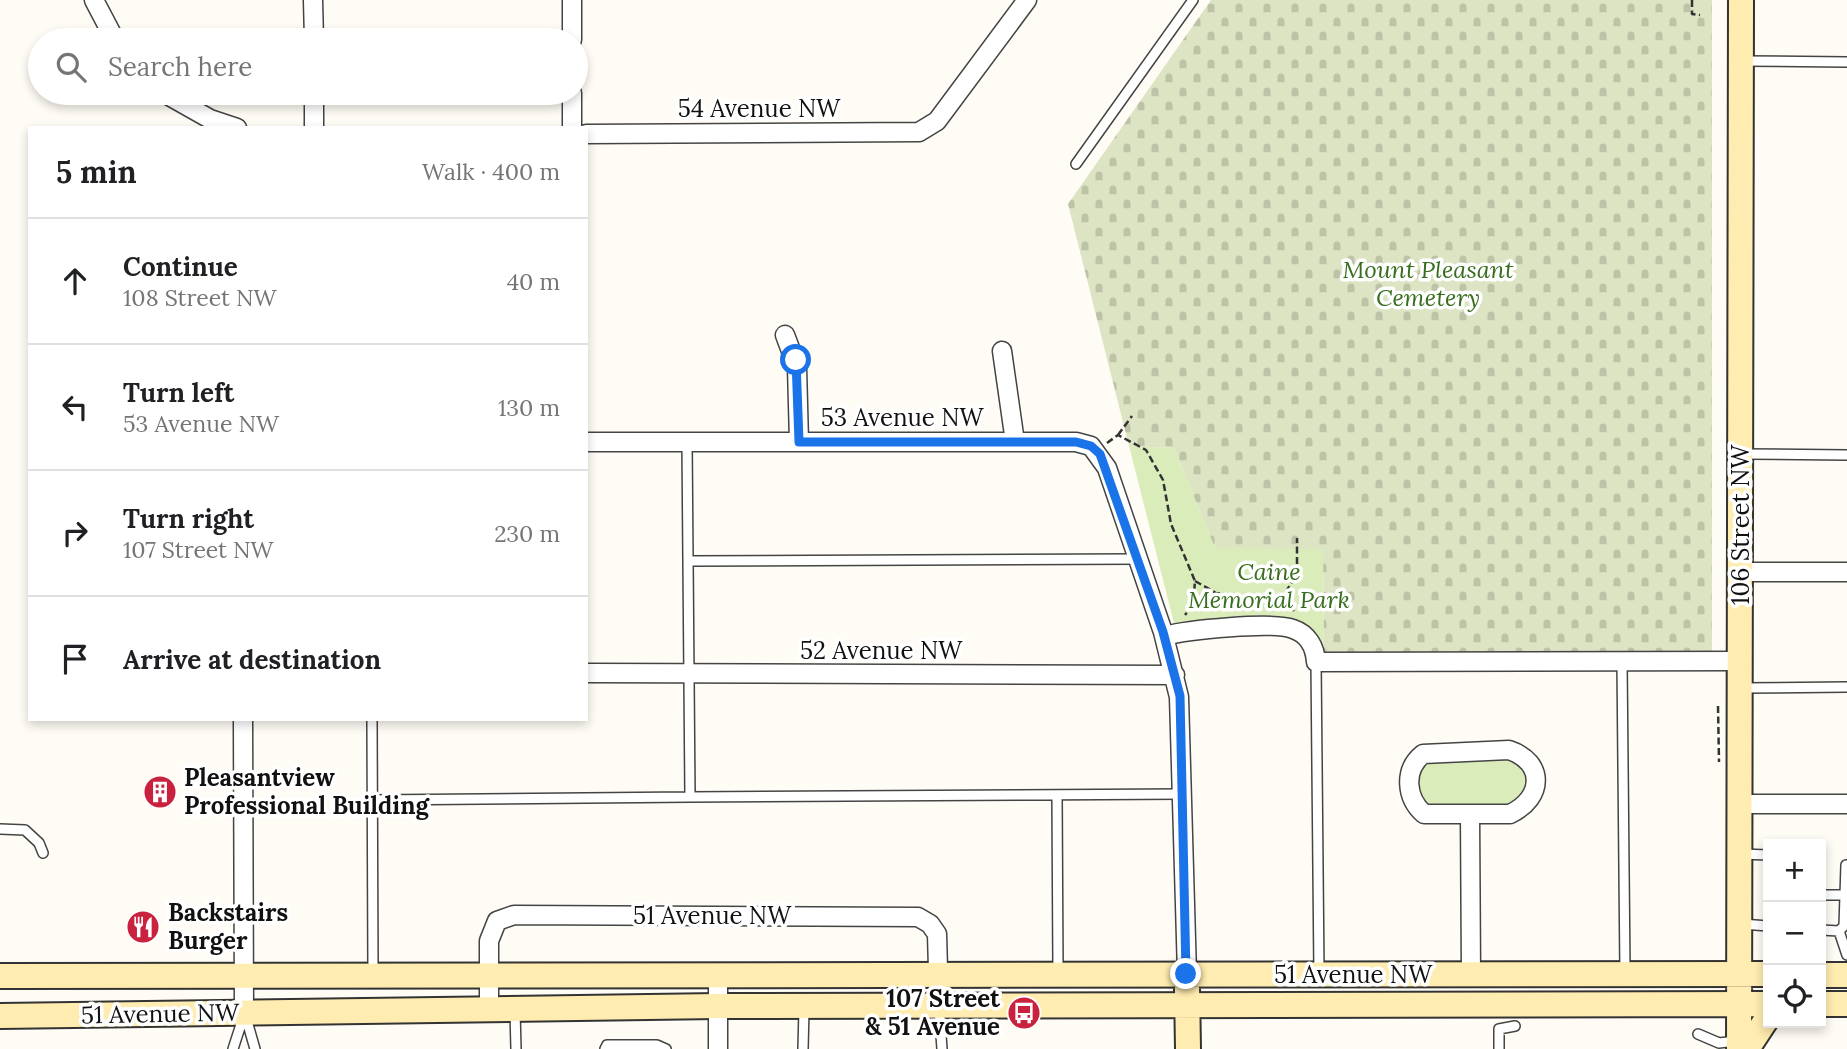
<!DOCTYPE html>
<html lang="en">
<head>
<meta charset="utf-8">
<style>
	body { margin:0; font-family:Lora,serif; background:#f2f2f2; color:#202124 }
	.controls { position:absolute; right:21px; bottom:21px; display:grid; overflow:hidden; border-radius:0px; box-shadow:0 4px 10px #0003 }
	.controls button { width:63px; height:63px; display:grid; place-items:center; padding:0; border:0; border-bottom:2px solid #e0e0e0; background:#fff; color:#202124; font:35px sans-serif }
	.stop { position:absolute; width:21px; height:21px; margin:-16px; border:5px solid #1a73e8; border-radius:50%; background:#fff }
	.stop.end { background:#1a73e8; border-color:#fff; box-shadow:0 2px 7px #0008 }
	.list { margin:0; padding:0; list-style:none }
	h2 { display:flex; justify-content:space-between; align-items:center; height:91px; margin:0; padding:0 28px; font-size:30px }
	h2 small { font-size:23px; font-weight:400; color:#757577 }
	.list li { display:grid; grid-template-columns:46px 1fr auto; gap:21px; align-items:center; box-sizing:border-box; height:126px; padding:0 28px; border-top:2px solid #e0e0e0 }
	.list b { display:block; font-size:26px; white-space:nowrap }
	.list p { margin:0; font-size:23px; white-space:nowrap; color:#757577 }
	.list em { font-size:23px; font-style:normal; color:#757577 }
	.icon { flex:none; width:38px; height:38px; fill:none; stroke:currentColor; stroke-width:2; stroke-linecap:round; stroke-linejoin:round }
	.map { position:relative; flex:none; width:1847px; height:1049px; overflow:hidden }
	.search { position:absolute; background:#fff; box-shadow:0 4px 10px #0003; left:28px; top:28px; width:560px; height:77px; display:flex; align-items:center; gap:18px; box-sizing:border-box; padding:0 24px; border-radius:38px; color:#757577; font-size:26px }
	.panel { position:absolute; background:#fff; box-shadow:0 4px 10px #0003; left:28px; top:126px; width:560px; height:595px; border-radius:0px }
	.map>svg:first-child { display:block }
	.grass { fill:#dbecbb }
	.cemetery { fill:url(#cemetery-stones) }
	.lines { fill:none; stroke-linecap:round; stroke-linejoin:round }
	.lane-casing { stroke:#444; stroke-width:12 }
	.street-casing { stroke:#444; stroke-width:21 }
	.secondary-casing { stroke:#333; stroke-width:28 }
	.path { stroke:#333; stroke-width:2.5; stroke-dasharray:7 3.5; stroke-linecap:butt }
	.lane { stroke:#fff; stroke-width:9 }
	.street { stroke:#fff; stroke-width:18 }
	.secondary { stroke:#ffecb0; stroke-width:24 }
	.route { stroke:#1a73e8; stroke-width:9 }
	.labels { text-anchor:middle; stroke-width:7; stroke-linejoin:round; paint-order:stroke }
	.street-label { font-size:24px; fill:#111; stroke:#fff }
	.park-label { font-size:24px; font-style:italic; fill:#376d1c; stroke:#fff }
	.poi-label { font-size:24px; font-weight:bold; fill:#111; stroke:#fff; text-anchor:start }
</style>
</head>
<body>
<div class="map">
<svg width="1847" height="1049" viewBox="0 0 1847 1049">
	<defs>
		<pattern id="cemetery-stones" width="16" height="16" patternUnits="userSpaceOnUse" patternTransform="scale(1.75)"><rect width="16" height="16" fill="#dde4c3"/><path d="M2 7V4a2 2 0 0 1 4 0v3zM10 15v-3a2 2 0 0 1 4 0v3z" fill="#bdc3a6"/></pattern>
	</defs>
	<rect width="100%" height="100%" fill="#fffcf5"/>
	<!-- grass -->
	<path class="grass" d="M1129 446 1174 448 1215 548H1323L1324 655 1307 632 1175 627Z
		M1508 757 1525 767 1528 790 1509 807H1427C1414 789 1414 778 1427 760Z"/>
	<!-- cemetery -->
	<path class="cemetery" d="M1211 0H1712V653L1324 655 1323 549 1215 548 1174 448 1129 446 1068 204Z"/>
	<g class="lines">
		<defs>
			<path id="lane" d="M1744 61 1847 62
				M1076 164 1193 0
				M1743 454 1847 455
				M688 561 1138 559
				M1622 661 1625 972
				M1316 662 1319 973
				M1742 688 1847 687
				M372 719 373 973
				M1057 795 1058 972
				M690 797 1184 794
				M373 800 690 797 687 442
				M0 829 25 830 39 843 43 853
				M1742 854 1768 855
				M1821 895H1845
				M1742 924 1768 926
				M1821 930 1839 931 1844 926 1846 865
				M1839 931 1847 955
				M939 1007 942 1049
				M515 1011 516 1049
				M245 1014 255 1049
				M1698 1034 1719 1043 1736 1041
				M233 1049 244 1015
				M605 1049 607 1045H657L666 1049
				M803 1049 804 1009
				M1499 1049V1029L1515 1026"/>
			<path id="street" d="M94 0 115 40
				M313 0 314 40
				M572 0V40
				M164 93 210 119 237 128
				M314 93V128
				M572 93V128
				M586 134 919 132 937 121 1027 0
				M785 335 797 367 799 442
				M1002 351 1015 442
				M586 442H1076L1091 446 1107 468 1163 632 1179 697 1187 974
				M1740 572H1847
				M1164 636C1187 630 1273 621 1293 629 1308 634 1315 647 1316 662L1740 661
				M586 673 1175 675
				M243 719 244 1014
				M1509 750C1545 762 1544 798 1510 814H1424C1406 798 1403 770 1423 754Z
				M1740 804H1847
				M1470 814 1471 975
				M718 975V1049
				M489 1011V941L497 921 514 915 918 917 930 924 937 934 939 1005"/>
			<path id="secondary" d="M1821 975H1847
				M0 976 1768 974
				M1187 989 1188 1049
				M1821 1004H1847
				M0 1016 718 1006 1768 1004
				M1739 1049 1741 0
				M1747 1049 1768 1017"/>
		</defs>
		<!-- lane casing -->
		<use href="#lane" class="lane-casing"/>
		<!-- street casing -->
		<use href="#street" class="street-casing"/>
		<!-- secondary casing -->
		<use href="#secondary" class="secondary-casing"/>
		<!-- path -->
		<path class="path" d="M1692 0V14L1700 15
			M1118 435 1132 416
			M1107 443 1118 435 1146 450 1163 480 1171 524 1195 581 1193 605 1185 615
			M1195 581 1216 593 1287 603 1294 611
			M1280 601 1297 574V538
			M1194 607 1218 594
			M1718 706 1719 762"/>
		<!-- lane -->
		<use href="#lane" class="lane"/>
		<!-- street -->
		<use href="#street" class="street"/>
		<!-- secondary -->
		<use href="#secondary" class="secondary"/>
	</g>
	<g class="lines">
		<!-- route -->
		<path class="route" d="M796 360 799 442H1076L1091 446 1100 454 1163 632 1180 696 1186 974"/>
	</g>
	<!-- icons -->
	<defs>
		<symbol id="building-disc" viewBox="-11 -11 22 22"><circle r="9.5" fill="#c9213e" stroke="#fff"/><path d="M-4-6H4V6H1V3H-1V6H-4ZM-2.5-4.3h1.7v1.8h-1.7ZM.8-4.3h1.7v1.8H.8ZM-2.5-1h1.7V.8h-1.7ZM.8-1h1.7V.8H.8Z" fill="#fff"/></symbol>
		<symbol id="restaurant-disc" viewBox="-11 -11 22 22"><circle r="9.5" fill="#c9213e" stroke="#fff"/><path d="M-5-6h1v4h1v-4h1v4h1v-4h1v5L-1.5 .5V6h-2V.5L-5-1ZM5-6V6H3V1.5H1.5Q1.5-4 5-6Z" fill="#fff"/></symbol>
		<symbol id="bus-disc" viewBox="-11 -11 22 22"><circle r="9.5" fill="#c9213e" stroke="#fff"/><path d="M-5-6H5V4H4V6H2V4H-2V6H-4V4H-5ZM-3.5-4V0h7V-4ZM-3.5 1.2v1.5H-2V1.2ZM2 1.2v1.5H3.5V1.2Z" fill="#fff"/></symbol>
	</defs>
	<g fill-rule="evenodd">
		<use href="#building-disc" x="141" y="773" width="38" height="38"/>
		<use href="#restaurant-disc" x="124" y="908" width="38" height="38"/>
		<use href="#bus-disc" x="1005" y="994" width="38" height="38"/>
	</g>
	<g class="labels">
		<!-- street labels -->
		<g class="street-label">
			<text x="759" y="117">54 Avenue NW</text>
			<text x="902" y="426">53 Avenue NW</text>
			<text transform="translate(1741 525) rotate(-90)" y="8">106 Street NW</text>
			<text x="881" y="659">52 Avenue NW</text>
			<text x="712" y="924">51 Avenue NW</text>
			<text x="1353" y="983">51 Avenue NW</text>
			<text transform="translate(160 1014) rotate(-1)" y="8">51 Avenue NW</text>
		</g>
		<!-- park labels -->
		<g class="park-label">
			<text x="1428" y="278">Mount Pleasant<tspan x="1428" dy="28">Cemetery</tspan></text>
			<text x="1269" y="580">Caine<tspan x="1269" dy="28">Memorial Park</tspan></text>
		</g>
		<!-- poi labels -->
		<g class="poi-label">
			<text x="184" y="786">Pleasantview<tspan x="184" dy="28">Professional Building</tspan></text>
			<text x="168" y="921">Backstairs<tspan x="168" dy="28">Burger</tspan></text>
			<text x="1000" y="1007" text-anchor="end">107 Street<tspan x="1000" dy="28">&amp; 51 Avenue</tspan></text>
		</g>
	</g>
</svg>
<div class="controls">
<button>+</button>
<button>−</button>
<button><svg class="icon" aria-label="locate" viewBox="0 0 24 24"><circle cx="12" cy="12" r="6"/><path d="M12 2v4M12 18v4M2 12h4M18 12h4"/></svg></button>
</div>
<div class="stop" style="left:796px;top:360px"></div>
<div class="stop end" style="left:1186px;top:974px"></div>
<div class="search"><svg class="icon" aria-label="search" viewBox="0 0 24 24"><circle cx="10" cy="10" r="6"/><path d="M15 15l6 6"/></svg>Search here</div>
<section class="panel">
<h2>5 min<small>Walk · 400 m</small></h2>
<ul class="list">
<li><svg class="icon" aria-label="ahead" viewBox="0 0 24 24"><path d="M12 20V5M6 11l6-6 6 6"/></svg><div><b>Continue</b><p>108 Street NW</p></div><em>40 m</em></li>
<li><svg class="icon" aria-label="left" viewBox="0 0 24 24"><path d="M17 20v-9H6M10 6l-5 5 5 5"/></svg><div><b>Turn left</b><p>53 Avenue NW</p></div><em>130 m</em></li>
<li><svg class="icon" aria-label="right" viewBox="0 0 24 24"><path d="M7 20v-9h11M14 6l5 5-5 5"/></svg><div><b>Turn right</b><p>107 Street NW</p></div><em>230 m</em></li>
<li><svg class="icon" aria-label="arrive" viewBox="0 0 24 24"><path d="M6 21V4h12l-3 4 3 4H6"/></svg><div><b>Arrive at destination</b></div></li>
</ul>
</section>
</div>
</body>
</html>
